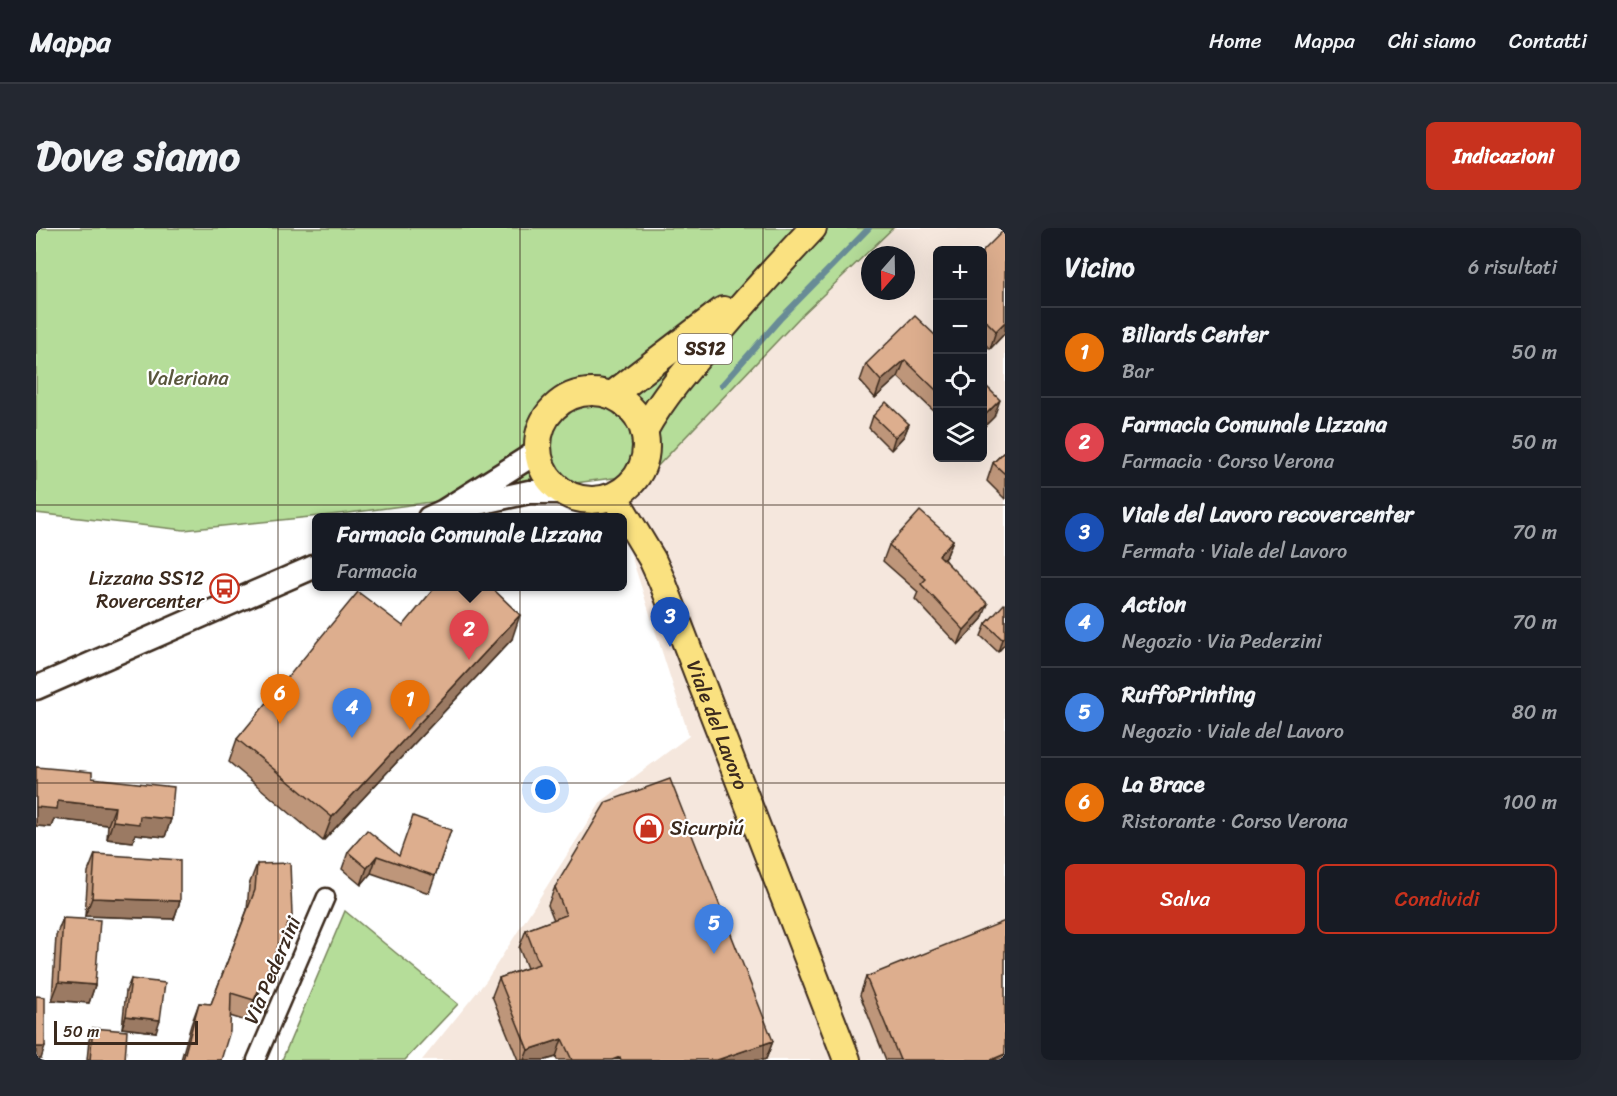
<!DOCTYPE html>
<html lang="it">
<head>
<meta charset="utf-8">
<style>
	body { margin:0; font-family:Sriracha,sans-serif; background:#242831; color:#f1f3f6 }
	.controls { position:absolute; right:18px; top:18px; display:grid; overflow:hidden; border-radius:9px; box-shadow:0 6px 24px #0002 }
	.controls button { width:54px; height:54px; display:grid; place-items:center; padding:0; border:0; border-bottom:2px solid #363941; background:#171b24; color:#f1f3f6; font:30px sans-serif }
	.compass { position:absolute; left:825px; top:18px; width:54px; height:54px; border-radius:50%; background:#171b24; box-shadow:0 6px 24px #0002; rotate:200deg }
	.scale { position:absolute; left:18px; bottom:15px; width:144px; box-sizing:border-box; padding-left:6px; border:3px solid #3b2a1e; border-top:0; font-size:16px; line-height:21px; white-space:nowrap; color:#3b2a1e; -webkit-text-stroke:4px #fff; paint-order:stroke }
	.you { position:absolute; left:510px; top:562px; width:21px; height:21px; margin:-15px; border:4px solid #fff; border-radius:50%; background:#1a73e8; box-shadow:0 0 0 9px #1a73e833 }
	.badge { display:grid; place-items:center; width:39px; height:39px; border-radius:50%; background:#c8321e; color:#fff; font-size:20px; font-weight:700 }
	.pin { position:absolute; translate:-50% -50px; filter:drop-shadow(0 2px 3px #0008) }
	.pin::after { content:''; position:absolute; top:32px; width:21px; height:18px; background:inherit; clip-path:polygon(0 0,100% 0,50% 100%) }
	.popup { position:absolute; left:276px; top:285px; width:315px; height:78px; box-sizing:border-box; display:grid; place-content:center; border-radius:9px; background:#171b24; filter:drop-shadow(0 2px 4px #0005); font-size:20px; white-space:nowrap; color:#9ea1a6 }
	.popup b { font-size:22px; color:#f1f3f6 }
	.popup::after { content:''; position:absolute; left:50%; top:100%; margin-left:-12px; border:12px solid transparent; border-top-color:#171b24 }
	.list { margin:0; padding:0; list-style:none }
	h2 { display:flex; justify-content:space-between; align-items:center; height:78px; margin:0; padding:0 24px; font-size:26px }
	h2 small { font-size:20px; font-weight:400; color:#9ea1a6 }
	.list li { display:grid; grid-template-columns:39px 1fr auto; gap:18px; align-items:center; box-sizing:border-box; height:90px; padding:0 24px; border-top:2px solid #363941 }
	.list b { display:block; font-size:22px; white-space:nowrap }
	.list p { margin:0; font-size:20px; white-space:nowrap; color:#9ea1a6 }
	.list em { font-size:20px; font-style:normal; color:#9ea1a6 }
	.actions { display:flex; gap:12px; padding:18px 24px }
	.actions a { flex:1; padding:14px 0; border:2px solid #c8321e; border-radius:9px; text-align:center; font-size:21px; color:#c8321e }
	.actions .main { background:#c8321e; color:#fff }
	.icon { flex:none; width:33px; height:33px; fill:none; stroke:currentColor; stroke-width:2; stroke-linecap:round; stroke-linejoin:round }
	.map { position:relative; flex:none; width:969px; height:832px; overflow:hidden; border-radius:9px }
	header { display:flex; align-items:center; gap:36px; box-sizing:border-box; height:84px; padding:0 30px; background:#171b24; border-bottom:2px solid #363941 }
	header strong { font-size:28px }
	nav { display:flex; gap:33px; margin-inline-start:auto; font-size:21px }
	.intro { display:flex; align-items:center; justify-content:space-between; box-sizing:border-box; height:144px; padding:0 36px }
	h1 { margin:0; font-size:42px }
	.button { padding:15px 27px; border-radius:9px; background:#c8321e; color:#fff; font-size:21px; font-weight:700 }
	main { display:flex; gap:36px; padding:0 36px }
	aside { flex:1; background:#171b24; border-radius:9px; box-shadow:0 6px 24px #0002 }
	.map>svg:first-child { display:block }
	.built { fill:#f5e7dd; fill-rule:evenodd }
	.green { fill:#b5dd99; stroke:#78845c; stroke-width:1.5 }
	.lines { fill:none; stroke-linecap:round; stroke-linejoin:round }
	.stream { stroke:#678b96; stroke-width:6 }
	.minor-casing { stroke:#3b2a1e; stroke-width:21 }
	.secondary-casing { stroke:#3b2a1e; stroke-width:27 }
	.primary-casing { stroke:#3b2a1e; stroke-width:30 }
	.minor { stroke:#fff; stroke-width:16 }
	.secondary { stroke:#fff; stroke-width:22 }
	.primary { stroke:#fae180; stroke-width:26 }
	.wall { fill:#be967a; stroke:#3b2a1e; stroke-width:1.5 }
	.shaded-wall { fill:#9b7a63; stroke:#3b2a1e; stroke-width:1.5 }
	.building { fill:#ddae8e; stroke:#3b2a1e; stroke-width:1.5 }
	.grid { fill:none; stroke:#3b2a1e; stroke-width:1.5; stroke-opacity:0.55 }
	.labels { text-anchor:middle; stroke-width:4.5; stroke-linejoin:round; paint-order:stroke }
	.shield { fill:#fff; stroke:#766a62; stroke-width:1.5 }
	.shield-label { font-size:18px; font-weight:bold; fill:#3b2a1e }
	.park-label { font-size:20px; fill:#5a573d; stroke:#fff }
	.poi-label { font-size:20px; fill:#3b2a1e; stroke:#fff; text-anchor:end }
	.street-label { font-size:20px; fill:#3b2a1e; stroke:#fff }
</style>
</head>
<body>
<header>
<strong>Mappa</strong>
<nav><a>Home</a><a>Mappa</a><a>Chi siamo</a><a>Contatti</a></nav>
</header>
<div class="intro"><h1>Dove siamo</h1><a class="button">Indicazioni</a></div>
<main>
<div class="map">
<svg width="969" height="832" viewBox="0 0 969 832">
	<rect width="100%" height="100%" fill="#fff"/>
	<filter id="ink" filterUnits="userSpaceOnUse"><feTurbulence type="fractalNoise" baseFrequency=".0167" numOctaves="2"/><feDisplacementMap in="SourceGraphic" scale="12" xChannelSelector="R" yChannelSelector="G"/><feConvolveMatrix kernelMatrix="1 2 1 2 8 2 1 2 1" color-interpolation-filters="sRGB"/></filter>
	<g filter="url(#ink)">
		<!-- built -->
		<path class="built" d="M857 0H969V832H386L450 753 565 574 653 508 571 252 615 245 763 90ZM902 22H946V230H902ZM834 27H870V63H834Z"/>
		<!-- green -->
		<path class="green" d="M0 0H857L763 90 615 245 313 285 148 302 0 285Z
			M309 683 422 776 369 832H246Z"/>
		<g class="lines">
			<!-- stream -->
			<path class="stream" d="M686 157 744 91 833 0"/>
			<defs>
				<path id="minor" d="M220 832 290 669"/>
				<path id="secondary" d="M424 279 493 264H526
					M393 290 408 283 501 224
					M0 460 280 338"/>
				<g id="primary">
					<circle cx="556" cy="218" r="54"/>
					<path d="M576 167 687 82"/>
					<path d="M608 203C628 167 654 138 681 107 712 70 744 35 777 0"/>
					<path id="s1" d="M578 268 616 331 626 353 811 832"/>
				</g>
			</defs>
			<!-- minor casing -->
			<use href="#minor" class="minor-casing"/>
			<!-- secondary casing -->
			<use href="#secondary" class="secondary-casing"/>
			<!-- primary casing -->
			<use href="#primary" class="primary-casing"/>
			<!-- minor -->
			<use href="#minor" class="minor"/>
			<!-- secondary -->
			<use href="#secondary" class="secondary"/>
			<!-- primary -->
			<use href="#primary" class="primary"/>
		</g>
		<!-- wall -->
		<path class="wall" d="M946 24 969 105 954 121 946 113Z
			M902 110V187L862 149 839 170 824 153 830 136Z
			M837 188 873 196 868 208 855 222 833 200Z
			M969 223V271L951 253 957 235Z
			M917 312 911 327 908 331 946 391 922 417 879 371 882 364 847 333 853 317Z
			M969 377V416L962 424 945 408 950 396Z
			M367 398 476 411 287 613 193 534 201 511Z
			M0 539 56 550 135 591 129 609 99 606 97 614 71 611 72 597 18 591 15 599 0 598Z
			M415 602 393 665 335 645 325 657 306 641 312 624 363 628Z
			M59 626 144 673 138 691 49 688 52 644Z
			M221 636 249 708 210 793 194 788 185 832H145L155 797 163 775 175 776 211 682 213 657Z
			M519 659 737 813 730 831 521 832 520 829 510 832H482L456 768 463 750 491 740 483 720 490 702 518 692 512 677Z
			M27 690 59 757 53 775 16 772 20 708Z
			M830 749 969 832H850L824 767Z
			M95 751 120 804 86 800 90 763Z
			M57 800 89 832H51L53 812Z"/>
		<!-- shaded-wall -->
		<path class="shaded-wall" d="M969 94V105L954 121 960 103Z
			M869 132 862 149 839 170 845 153Z
			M964 172 958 189 946 201V190Z
			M873 196 868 208 855 222 859 209Z
			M917 312 911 327 898 342 903 327Z
			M952 376 946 391 922 417 928 402Z
			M484 387 476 411 287 613 296 589Z
			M969 409V416L962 424 966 411Z
			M22 573 79 579 72 597 18 591 15 599 0 598V579Z
			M104 588 135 591 129 609 99 606 97 614 71 611 77 593Z
			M341 628 335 645 325 657 331 640Z
			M56 670 144 673 138 691 49 688Z
			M256 687 249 708 210 793 218 772Z
			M23 754 59 757 53 775 16 772Z
			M90 788 124 792 120 804 86 800Z
			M526 811 520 829 510 832H488L492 822Z
			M737 813 730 831 728 832H681Z
			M0 819H9L5 831H0Z
			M969 826V832H955Z"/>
		<!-- building -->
		<path class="building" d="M969 1V94L960 103 946 89V24Z
			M879 88 902 110V164L869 132 845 153 830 136Z
			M946 154 964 172 946 190Z
			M850 174 873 196 859 209 837 188Z
			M969 223V246L957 235Z
			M884 283 917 312 903 327 952 376 928 402 885 356 890 351 853 317Z
			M400 358H454L484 387 296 589 201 511 322 364 367 398Z
			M968 376 969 377V409L966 411 950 396Z
			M0 539 56 544V550L138 559 135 591 104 588 103 596 77 593 79 579 22 573 21 581 0 579Z
			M634 551 737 813 681 832H585L584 829 576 832H536L526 811 492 822 463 750 503 736 490 702 530 687 519 659 570 574Z
			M377 588 415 602 399 648 341 628 331 640 312 624 331 602 363 628Z
			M59 626 144 632V673L56 670Z
			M254 635 256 687 218 772 195 765 194 803 185 832H147L163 775 175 776 219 662 221 636Z
			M27 690 64 692 59 757 23 754Z
			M969 693V826L955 832H864L830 749Z
			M95 751 129 755 124 792 90 788Z
			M0 768 9 769V819H0Z
			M57 800 91 803 89 832H54Z"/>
	</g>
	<!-- grid -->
	<path class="grid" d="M242 0V832M484 0V832M727 0V832M0 277H969M0 555H969"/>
	<!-- icons -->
	<defs>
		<symbol id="bus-ring" viewBox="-11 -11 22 22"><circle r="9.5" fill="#fff" stroke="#c8321e" stroke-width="1.5"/><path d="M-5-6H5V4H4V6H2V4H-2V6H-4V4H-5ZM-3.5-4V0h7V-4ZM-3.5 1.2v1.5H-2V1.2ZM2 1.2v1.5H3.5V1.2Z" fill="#c8321e"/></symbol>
		<symbol id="shop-ring" viewBox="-11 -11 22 22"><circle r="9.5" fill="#fff" stroke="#c8321e" stroke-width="1.5"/><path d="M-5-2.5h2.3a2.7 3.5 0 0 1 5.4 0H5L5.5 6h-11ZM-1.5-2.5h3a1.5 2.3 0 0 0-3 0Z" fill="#c8321e"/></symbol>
	</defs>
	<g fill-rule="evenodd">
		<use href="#bus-ring" x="172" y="344" width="33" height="33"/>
		<use href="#shop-ring" x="596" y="584" width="33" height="33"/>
	</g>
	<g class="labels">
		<!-- shield labels -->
		<rect class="shield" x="642" y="106" width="54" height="30" rx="4.5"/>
		<g class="shield-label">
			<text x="669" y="127">SS12</text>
		</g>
		<!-- park labels -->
		<g class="park-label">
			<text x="152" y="157">Valeriana</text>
		</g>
		<!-- poi labels -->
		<g class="poi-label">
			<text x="168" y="357">Lizzana SS12<tspan x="168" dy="23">Rovercenter</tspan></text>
			<text x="634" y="607" text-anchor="start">Sicurpiú</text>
		</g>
		<!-- street labels -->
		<g class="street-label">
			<text dy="7" stroke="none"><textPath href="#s1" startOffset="252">Viale del Lavoro</textPath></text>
			<text transform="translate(236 742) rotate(-67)" y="7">Via Pederzini</text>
		</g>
	</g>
</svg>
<div class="controls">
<button>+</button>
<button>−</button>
<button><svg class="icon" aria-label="locate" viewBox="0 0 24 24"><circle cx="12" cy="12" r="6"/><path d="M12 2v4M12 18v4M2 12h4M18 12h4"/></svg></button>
<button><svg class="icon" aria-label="layers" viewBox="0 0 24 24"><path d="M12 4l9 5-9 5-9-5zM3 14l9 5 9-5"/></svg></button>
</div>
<svg class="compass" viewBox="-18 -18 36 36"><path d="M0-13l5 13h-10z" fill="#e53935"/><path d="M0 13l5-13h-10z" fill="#9ea1a6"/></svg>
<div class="scale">50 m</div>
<div class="you"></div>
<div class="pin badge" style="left:374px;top:502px;background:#e8710a">1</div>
<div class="pin badge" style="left:433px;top:432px;background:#e0444e">2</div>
<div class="popup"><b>Farmacia Comunale Lizzana</b>Farmacia</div>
<div class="pin badge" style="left:634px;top:419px;background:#1a4fb4">3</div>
<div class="pin badge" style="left:316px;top:510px;background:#3f7fe0">4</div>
<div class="pin badge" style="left:678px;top:726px;background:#3f7fe0">5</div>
<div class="pin badge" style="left:244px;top:496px;background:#e8710a">6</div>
</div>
<aside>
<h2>Vicino<small>6 risultati</small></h2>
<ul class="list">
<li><span class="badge" style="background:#e8710a">1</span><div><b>Biliards Center</b><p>Bar</p></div><em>50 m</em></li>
<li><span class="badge" style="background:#e0444e">2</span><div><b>Farmacia Comunale Lizzana</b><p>Farmacia · Corso Verona</p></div><em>50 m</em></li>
<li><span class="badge" style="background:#1a4fb4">3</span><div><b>Viale del Lavoro recovercenter</b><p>Fermata · Viale del Lavoro</p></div><em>70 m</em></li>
<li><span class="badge" style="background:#3f7fe0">4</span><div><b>Action</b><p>Negozio · Via Pederzini</p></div><em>70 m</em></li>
<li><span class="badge" style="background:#3f7fe0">5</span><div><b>RuffoPrinting</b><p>Negozio · Viale del Lavoro</p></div><em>80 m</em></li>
<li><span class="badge" style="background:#e8710a">6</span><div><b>La Brace</b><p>Ristorante · Corso Verona</p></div><em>100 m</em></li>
</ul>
<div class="actions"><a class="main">Salva</a><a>Condividi</a></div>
</aside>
</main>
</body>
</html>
